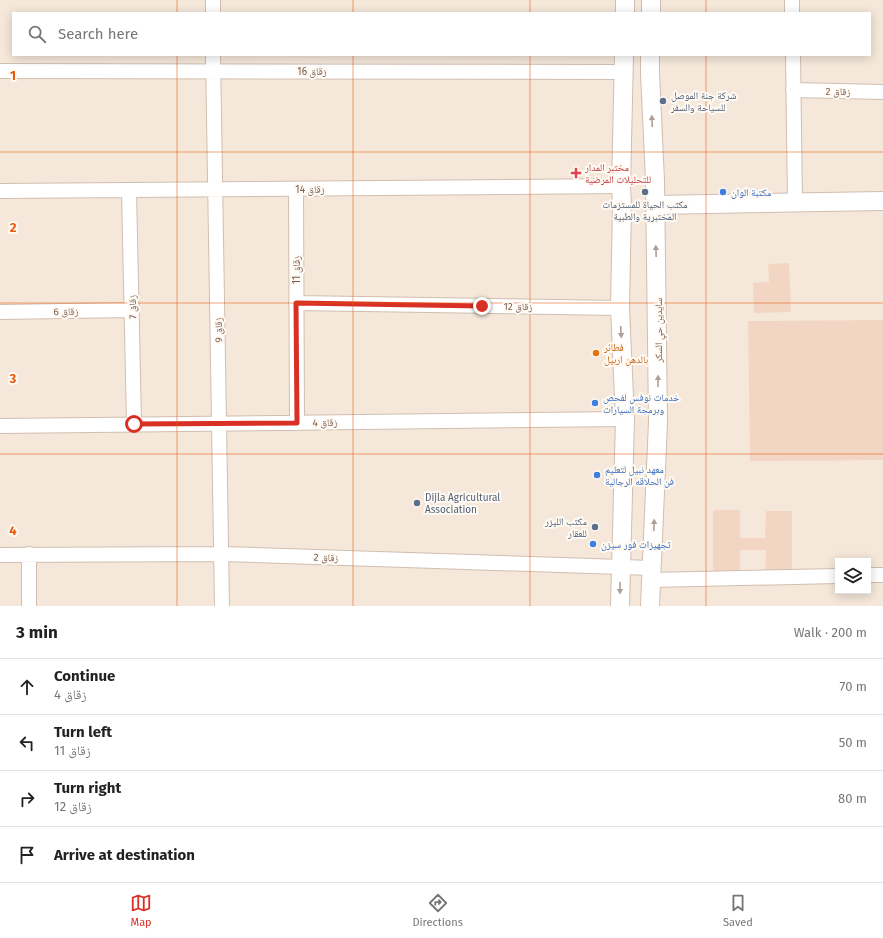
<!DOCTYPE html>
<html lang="en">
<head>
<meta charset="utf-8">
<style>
	body { margin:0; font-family:"Fira Sans","Noto Naskh Arabic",sans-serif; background:#f2f2f2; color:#222 }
	.controls { position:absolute; right:12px; bottom:12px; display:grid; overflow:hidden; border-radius:0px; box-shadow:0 2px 10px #0003 }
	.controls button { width:36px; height:36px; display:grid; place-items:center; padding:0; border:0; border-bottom:1px solid #e0e0e0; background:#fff; color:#222; font:20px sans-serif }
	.stop { position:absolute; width:12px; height:12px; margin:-9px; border:3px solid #d93025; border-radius:50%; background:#fff }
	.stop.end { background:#d93025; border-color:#fff; box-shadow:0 1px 4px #0008 }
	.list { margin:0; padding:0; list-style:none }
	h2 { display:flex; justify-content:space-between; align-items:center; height:52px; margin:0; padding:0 16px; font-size:17px }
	h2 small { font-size:13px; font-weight:400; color:#767676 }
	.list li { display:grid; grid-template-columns:26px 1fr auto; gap:12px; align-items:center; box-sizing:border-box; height:56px; padding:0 16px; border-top:1px solid #e0e0e0 }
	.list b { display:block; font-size:15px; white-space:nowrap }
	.list p { margin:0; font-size:13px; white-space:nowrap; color:#767676 }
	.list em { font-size:13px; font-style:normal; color:#767676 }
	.icon { flex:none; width:22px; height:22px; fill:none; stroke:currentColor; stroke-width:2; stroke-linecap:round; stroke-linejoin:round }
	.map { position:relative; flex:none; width:883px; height:606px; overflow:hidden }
	.search { position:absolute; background:#fff; box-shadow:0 2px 10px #0003; left:12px; right:12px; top:12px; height:44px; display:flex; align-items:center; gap:10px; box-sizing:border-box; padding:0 14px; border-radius:0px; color:#767676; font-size:15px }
	.sheet { height:276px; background:#fff }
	nav { display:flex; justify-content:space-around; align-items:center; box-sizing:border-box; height:56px; border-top:1px solid #e0e0e0; background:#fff; font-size:11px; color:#767676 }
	nav a { display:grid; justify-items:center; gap:2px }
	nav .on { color:#d93025 }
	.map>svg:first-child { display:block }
	.residential { fill:#f5e8da; fill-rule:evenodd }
	.building { fill:#f3d5c3 }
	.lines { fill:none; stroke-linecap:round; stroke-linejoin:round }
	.minor-casing { stroke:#d1beb0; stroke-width:16 }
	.tertiary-casing { stroke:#d1beb0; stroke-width:20 }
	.minor { stroke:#fff; stroke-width:14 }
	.tertiary { stroke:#fff; stroke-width:18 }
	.oneway { fill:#af9d94 }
	.route { stroke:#d93025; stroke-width:5 }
	.grid { fill:none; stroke:#e8590c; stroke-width:1; stroke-opacity:0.55 }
	.service-dot { fill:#5c6f8a; stroke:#fffaf3; stroke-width:1.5 }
	.health-dot { fill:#e0444e; stroke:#fffaf3; stroke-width:1.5 }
	.shop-dot { fill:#3f7fe0; stroke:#fffaf3; stroke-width:1.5 }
	.food-dot { fill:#e8710a; stroke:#fffaf3; stroke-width:1.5 }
	.labels { text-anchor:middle; stroke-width:4; stroke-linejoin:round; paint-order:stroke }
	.street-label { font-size:10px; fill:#7a5c4d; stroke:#fffaf3 }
	.service-label { font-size:10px; fill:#4e5e75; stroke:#fffaf3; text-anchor:start }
	.health-label { font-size:10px; fill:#be3a42; stroke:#fffaf3; text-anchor:start }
	.shop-label { font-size:10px; fill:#366cbe; stroke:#fffaf3; text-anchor:start }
	.food-label { font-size:10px; fill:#c56008; stroke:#fffaf3; text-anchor:start }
	.grid-label { font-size:13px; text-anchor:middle; font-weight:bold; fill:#e8590c; stroke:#fffaf3; stroke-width:4; stroke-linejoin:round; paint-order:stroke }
</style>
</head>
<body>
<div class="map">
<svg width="883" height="606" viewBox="0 0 883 606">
	<rect width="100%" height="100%" fill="#fdf6ec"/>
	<!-- residential -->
	<path class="residential" d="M0 0H883V606H0ZM13 13H870V55H13ZM838 561H868V591H838Z"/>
	<!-- building -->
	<path class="building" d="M789 263 791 312 754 313 753 283 769 282 768 264Z
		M883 320V460L750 461 748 321Z
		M713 510H740V538H765L766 511H792V574H765L766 550H740V573H713Z"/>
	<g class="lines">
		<defs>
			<path id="minor" d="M213 0V13
				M792 0V13
				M213 55 222 606
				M793 55 795 202
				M0 71 623 72
				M793 90 883 92
				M296 189 297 423
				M129 190 134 424
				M0 191 621 186
				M296 303 620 308
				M0 312 132 310
				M0 426 625 419
				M0 555 222 554 652 568
				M868 575H883
				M651 580 838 576
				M29 606V554"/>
			<path id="tertiary" d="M625 13V0
				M651 13V0
				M655 205 883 201
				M620 606 625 419 620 308 622 206 621 186 624 55
				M650 606 658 422 655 181 650 73V55"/>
		</defs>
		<!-- minor casing -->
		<use href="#minor" class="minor-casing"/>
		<!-- tertiary casing -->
		<use href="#tertiary" class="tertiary-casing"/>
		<!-- minor -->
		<use href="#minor" class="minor"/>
		<!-- tertiary -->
		<use href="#tertiary" class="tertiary"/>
	</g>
	<!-- one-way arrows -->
	<defs><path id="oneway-solid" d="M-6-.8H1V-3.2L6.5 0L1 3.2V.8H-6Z"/></defs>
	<g class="oneway">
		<use href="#oneway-solid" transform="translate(652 121) rotate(-93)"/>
		<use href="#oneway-solid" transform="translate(656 251) rotate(-92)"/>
		<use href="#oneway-solid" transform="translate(621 332) rotate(87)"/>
		<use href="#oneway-solid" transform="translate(658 381) rotate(-90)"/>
		<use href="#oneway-solid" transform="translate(654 525) rotate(-88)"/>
		<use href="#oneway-solid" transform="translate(620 588) rotate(91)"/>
	</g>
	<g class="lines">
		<!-- route -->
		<path class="route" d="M134 424 297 423 296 303 482 306"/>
	</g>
	<!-- grid -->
	<path class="grid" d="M177 0V13M353 0V13M530 0V13M706 0V13M177 55V606M353 55V606M530 55V606M706 55V606M0 152H883M0 303H883M0 454H883"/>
	<!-- markers -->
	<g class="service-dot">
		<circle cx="663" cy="101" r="4"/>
		<circle cx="645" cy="192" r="4"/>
		<circle cx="417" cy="503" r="4"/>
		<circle cx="595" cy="527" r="4"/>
	</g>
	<path class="health-dot" d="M574 167h4v4h4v4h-4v4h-4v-4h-4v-4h4z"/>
	<g class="shop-dot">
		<circle cx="723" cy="192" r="4"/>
		<circle cx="595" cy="403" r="4"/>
		<circle cx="597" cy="475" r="4"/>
		<circle cx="593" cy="544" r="4"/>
	</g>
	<circle class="food-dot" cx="596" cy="353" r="4"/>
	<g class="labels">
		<!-- street labels -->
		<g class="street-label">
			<text x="312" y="75">زقاق 16</text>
			<text transform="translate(838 91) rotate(1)" y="4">زقاق 2</text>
			<text x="310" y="193">زقاق 14</text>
			<text transform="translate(296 270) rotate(-90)" y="4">زقاق 11</text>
			<text transform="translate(518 306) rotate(1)" y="4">زقاق 12</text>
			<text transform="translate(132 307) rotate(-91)" y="4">زقاق 7</text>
			<text transform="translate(66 311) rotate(-1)" y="4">زقاق 6</text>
			<text transform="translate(218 330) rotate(-91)" y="4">زقاق 9</text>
			<text transform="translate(658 330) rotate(-90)" y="4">سايدين حي السكر</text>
			<text transform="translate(325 422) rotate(-1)" y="4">زقاق 4</text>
			<text transform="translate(326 557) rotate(2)" y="4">زقاق 2</text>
		</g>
		<!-- service labels -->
		<g class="service-label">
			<text x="671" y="99">شركة جنة الموصل<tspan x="671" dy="12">للسياحة والسفر</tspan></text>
			<text x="645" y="208" text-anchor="middle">مكتب الحياة للمستزمات<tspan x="645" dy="12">المختبرية والطبية</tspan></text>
			<text x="425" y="501">Dijla Agricultural<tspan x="425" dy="12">Association</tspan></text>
			<text x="587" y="525" text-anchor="end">مكتب الليزر<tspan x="587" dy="12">للعقار</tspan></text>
		</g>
		<!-- health labels -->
		<g class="health-label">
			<text x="585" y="171">مختبر المدار<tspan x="585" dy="12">للتحليلات المرضية</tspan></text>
		</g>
		<!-- shop labels -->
		<g class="shop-label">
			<text x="731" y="196">مكتبة الوان</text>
			<text x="603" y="401">خدمات نوفس لفحص<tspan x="603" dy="12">وبرمجة السيارات</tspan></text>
			<text x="605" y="473">معهد نبيل لتعليم<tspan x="605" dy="12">فن الحلاقه الرجالية</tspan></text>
			<text x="601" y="548">تجهيزات فور سيزن</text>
		</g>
		<!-- food labels -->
		<g class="food-label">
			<text x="604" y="351">فطائر<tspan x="604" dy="12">بالدهن اربيل</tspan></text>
		</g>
	</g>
	<g class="grid-label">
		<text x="13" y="80">1</text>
		<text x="13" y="232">2</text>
		<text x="13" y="383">3</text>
		<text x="13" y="535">4</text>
	</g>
</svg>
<div class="controls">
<button><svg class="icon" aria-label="layers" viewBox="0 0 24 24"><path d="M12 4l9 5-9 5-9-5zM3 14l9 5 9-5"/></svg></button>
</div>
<div class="stop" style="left:134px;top:424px"></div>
<div class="stop end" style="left:482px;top:306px"></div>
<div class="search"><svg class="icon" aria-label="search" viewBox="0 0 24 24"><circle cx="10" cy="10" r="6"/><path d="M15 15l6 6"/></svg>Search here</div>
</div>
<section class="sheet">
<h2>3 min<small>Walk · 200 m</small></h2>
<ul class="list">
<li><svg class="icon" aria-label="ahead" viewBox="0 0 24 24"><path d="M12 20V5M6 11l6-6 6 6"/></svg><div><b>Continue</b><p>زقاق 4</p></div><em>70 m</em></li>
<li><svg class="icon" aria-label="left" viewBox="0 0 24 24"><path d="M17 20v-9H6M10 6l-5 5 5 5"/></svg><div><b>Turn left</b><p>زقاق 11</p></div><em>50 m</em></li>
<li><svg class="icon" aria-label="right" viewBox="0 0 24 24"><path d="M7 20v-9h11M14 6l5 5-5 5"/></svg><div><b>Turn right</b><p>زقاق 12</p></div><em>80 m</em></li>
<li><svg class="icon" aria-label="arrive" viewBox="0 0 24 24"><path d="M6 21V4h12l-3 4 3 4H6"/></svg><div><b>Arrive at destination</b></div></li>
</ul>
</section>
<nav>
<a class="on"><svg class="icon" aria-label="map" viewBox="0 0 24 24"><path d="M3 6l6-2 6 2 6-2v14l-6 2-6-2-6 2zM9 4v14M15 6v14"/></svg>Map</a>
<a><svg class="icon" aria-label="directions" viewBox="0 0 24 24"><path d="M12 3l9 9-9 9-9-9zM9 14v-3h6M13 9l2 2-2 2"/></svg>Directions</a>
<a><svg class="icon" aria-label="saved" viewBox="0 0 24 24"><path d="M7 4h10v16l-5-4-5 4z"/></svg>Saved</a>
</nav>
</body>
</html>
